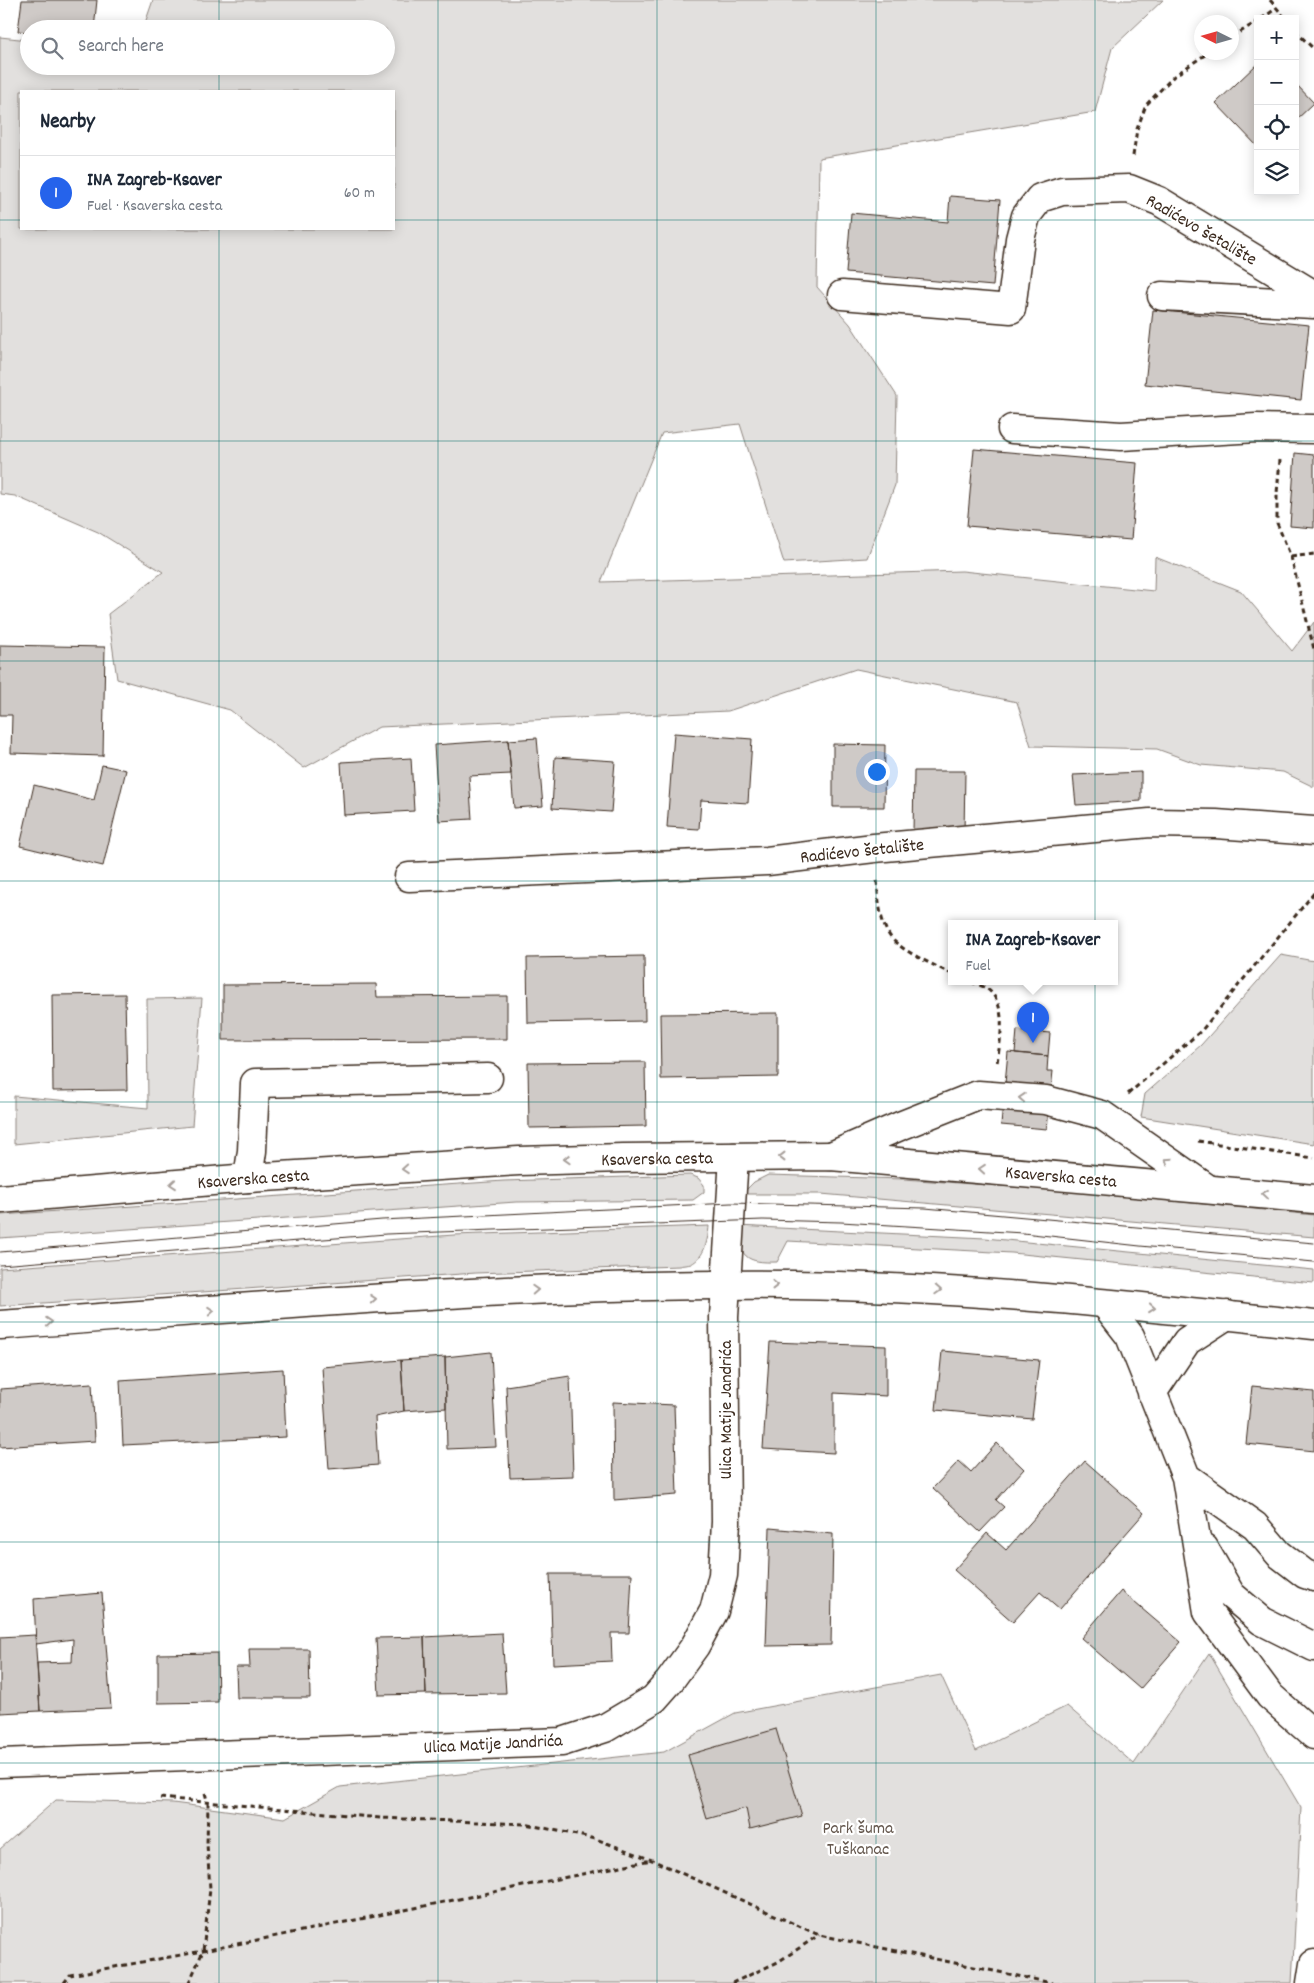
<!DOCTYPE html>
<html lang="en">
<head>
<meta charset="utf-8">
<style>
	body { margin:0; font-family:Dekko,sans-serif; background:#f2f2f3; color:#1f2937 }
	.controls { position:absolute; right:15px; top:15px; display:grid; overflow:hidden; border-radius:0px; box-shadow:0 2px 12px #0003 }
	.controls button { width:45px; height:45px; display:grid; place-items:center; padding:0; border:0; border-bottom:1px solid #e0e1e3; background:#fff; color:#1f2937; font:25px sans-serif }
	.compass { position:absolute; left:1194px; top:15px; width:45px; height:45px; border-radius:50%; background:#fff; box-shadow:0 2px 12px #0003; rotate:275deg }
	.you { position:absolute; left:876px; top:771px; width:18px; height:18px; margin:-12px; border:4px solid #fff; border-radius:50%; background:#1a73e8; box-shadow:0 0 0 8px #1a73e833 }
	.badge { display:grid; place-items:center; width:32px; height:32px; border-radius:50%; background:#2563eb; color:#fff; font-size:16px; font-weight:700 }
	.pin { position:absolute; translate:-50% -41px; filter:drop-shadow(0 1px 2px #0008) }
	.pin::after { content:''; position:absolute; top:26px; width:18px; height:15px; background:inherit; clip-path:polygon(0 0,100% 0,50% 100%) }
	.popup { position:absolute; left:948px; top:920px; width:170px; height:65px; box-sizing:border-box; display:grid; place-content:center; border-radius:0px; background:#fff; filter:drop-shadow(0 1px 4px #0005); font-size:16px; white-space:nowrap; color:#747a83 }
	.popup b { font-size:19px; color:#1f2937 }
	.popup::after { content:''; position:absolute; left:50%; top:100%; margin-left:-10px; border:10px solid transparent; border-top-color:#fff }
	.list { margin:0; padding:0; list-style:none }
	h2 { display:flex; justify-content:space-between; align-items:center; height:65px; margin:0; padding:0 20px; font-size:21px }
	h2 small { font-size:16px; font-weight:400; color:#747a83 }
	.list li { display:grid; grid-template-columns:32px 1fr auto; gap:15px; align-items:center; box-sizing:border-box; height:75px; padding:0 20px; border-top:1px solid #e0e1e3 }
	.list b { display:block; font-size:19px; white-space:nowrap }
	.list p { margin:0; font-size:16px; white-space:nowrap; color:#747a83 }
	.list em { font-size:16px; font-style:normal; color:#747a83 }
	.icon { flex:none; width:28px; height:28px; fill:none; stroke:currentColor; stroke-width:2; stroke-linecap:round; stroke-linejoin:round }
	.map { position:relative; flex:none; width:1314px; height:1983px; overflow:hidden }
	.search { position:absolute; background:#fff; box-shadow:0 2px 12px #0003; left:20px; top:20px; width:375px; height:55px; display:flex; align-items:center; gap:12px; box-sizing:border-box; padding:0 18px; border-radius:28px; color:#747a83; font-size:19px }
	.panel { position:absolute; background:#fff; box-shadow:0 2px 12px #0003; left:20px; top:90px; width:375px; height:140px; border-radius:0px }
	.map>svg:first-child { display:block }
	.green { fill:#e2e0de; stroke:#8e857e; fill-rule:evenodd }
	.building { fill:#cfcac7; stroke:#3b2a1e }
	.lines { fill:none; stroke-linecap:round; stroke-linejoin:round }
	.minor-casing { stroke:#3b2a1e; stroke-width:31 }
	.major-casing { stroke:#3b2a1e; stroke-width:31 }
	.path { stroke:#3b2a1e; stroke-width:3; stroke-dasharray:5 4; stroke-linecap:butt }
	.minor { stroke:#fff; stroke-width:28 }
	.major { stroke:#fff; stroke-width:28 }
	.tram { stroke:#3b2a1e; stroke-width:1 }
	.oneway { stroke:#a79f9a }
	.grid { fill:none; stroke:#0f766e; stroke-width:1; stroke-opacity:0.55 }
	.labels { text-anchor:middle; stroke-width:4.5; stroke-linejoin:round; paint-order:stroke }
	.street-label { font-size:18px; fill:#3b2a1e; stroke:#fff }
	.park-label { font-size:18px; fill:#65584e; stroke:#fff }
</style>
</head>
<body>
<div class="map">
<svg width="1314" height="1983" viewBox="0 0 1314 1983">
	<rect width="100%" height="100%" fill="#fff"/>
	<filter id="ink" filterUnits="userSpaceOnUse"><feTurbulence type="fractalNoise" baseFrequency=".02" numOctaves="2"/><feDisplacementMap in="SourceGraphic" scale="10" xChannelSelector="R" yChannelSelector="G"/><feConvolveMatrix kernelMatrix="1 2 1 2 8 2 1 2 1" color-interpolation-filters="sRGB"/></filter>
	<g filter="url(#ink)">
		<!-- green -->
		<path class="green" d="M153 0H1163L1112 48 1095 112 819 158 817 287 850 324 897 396 895 485 867 558 784 563 740 424 662 433 601 582 962 571 1154 591 1155 557 1241 591 1292 651 1314 622V787L1283 772 1201 765 1157 749 1031 746 1017 702 856 669 728 711 379 727 304 768 230 710 117 679 108 614 163 572 98 532 15 496 0 494V37L29 40V66H386V29H143ZM21 91H394V229H21Z
			M1281 955 1314 961V1144L1141 1117 1145 1094 1201 1045Z
			M202 998 192 1126 14 1144V1096L148 1108 147 999Z
			M690 1175 698 1178 704 1185V1192L693 1200 516 1202 0 1238V1215L504 1181Z
			M768 1175 904 1179 1082 1192 1314 1215V1237L821 1194H742L754 1182Z
			M709 1226C708 1239 705 1257 691 1264 688 1265 682 1265 679 1266L476 1273 0 1306V1268L454 1235Z
			M737 1226 985 1238 1314 1270V1283L1012 1253 788 1241 777 1262C745 1263 740 1257 737 1226Z
			M1209 1653 1301 1808 1292 1983H0V1849L56 1800 173 1803 285 1818 340 1787 664 1752 735 1713 941 1675 976 1751 1067 1706 1134 1764Z"/>
		<!-- building -->
		<path class="building" d="M22 0H97L94 29H29V32L18 31Z
			M1258 63V147L1216 103Z
			M1295 83 1314 103 1295 121Z
			M950 196 1000 200 993 286 846 273 851 213 948 222Z
			M1153 310 1309 325 1301 400 1145 384Z
			M974 449 1137 463 1131 540 967 526Z
			M1295 453 1314 455V528L1290 526Z
			M0 645 105 647 103 756 11 753 12 715H0Z
			M674 733 752 739 748 803 701 800 699 829 667 827Z
			M537 738 543 806 514 808 508 740Z
			M508 740 511 774 469 776 472 819 439 821 434 745Z
			M833 744 885 745 884 807H833Z
			M555 757 615 761 611 812 552 808Z
			M411 758 414 811 344 815 341 762Z
			M102 765 126 770 103 866 20 846 34 785 94 800Z
			M914 771H965L964 834 913 833Z
			M1141 772V801L1076 805 1073 775Z
			M644 956 645 1021 528 1023 527 958Z
			M376 984 377 997 507 996V1039L223 1040V985Z
			M125 994 127 1090 53 1091 52 995Z
			M778 1013V1077L661 1079 660 1014Z
			M1017 1030 1050 1033 1048 1056 1015 1053Z
			M1008 1052 1048 1056 1047 1071H1053L1047 1129 1001 1125Z
			M645 1062 646 1126 529 1128 528 1063Z
			M770 1342 886 1346V1396L834 1393V1453L763 1449Z
			M942 1351 1039 1360 1032 1419 936 1410Z
			M491 1352 496 1447 447 1449 445 1357Z
			M445 1357 446 1408 404 1411 401 1360Z
			M401 1360 404 1411 375 1417 378 1465 329 1469 322 1367Z
			M283 1369 286 1437 123 1445 120 1380Z
			M570 1376 573 1476 510 1478 506 1386Z
			M92 1383 95 1441 0 1447V1389Z
			M1252 1386 1314 1392V1451L1246 1444Z
			M613 1402 674 1405 677 1495 614 1500Z
			M997 1443 1024 1469 996 1500 1004 1507 980 1532 933 1488 959 1461 971 1472Z
			M1085 1461 1144 1513 1060 1609 1040 1592 1013 1622 954 1570 987 1533 1006 1550Z
			M770 1528 833 1534 831 1645 766 1646Z
			M550 1574H632L629 1633H611L612 1661 553 1664Z
			M1121 1591 1181 1642 1140 1689 1081 1638Z
			M102 1593 111 1708 40 1711 37 1663 72 1662 73 1639 36 1644 34 1599Z
			M502 1633 506 1693 426 1694 424 1637Z
			M35 1635 40 1711 0 1713V1637Z
			M424 1637 426 1694 379 1695 376 1638Z
			M249 1649H309L310 1698H237L236 1667H250Z
			M217 1653 218 1702 158 1703V1654Z
			M776 1729 802 1816 750 1829 746 1808 707 1819 688 1755Z"/>
		<g class="lines">
			<defs>
				<path id="minor" d="M842 295 1011 309 1020 239 1026 216 1040 198 1062 191 1129 189 1159 201 1314 295
					M1162 296 1314 304
					M1012 429 1121 436 1256 428 1314 429
					M409 877 767 861 874 848 1150 823 1216 824 1314 831
					M831 1156 900 1126 978 1095 1046 1100 1102 1115 1208 1189
					M248 1178 252 1151 255 1083 488 1078
					M1105 1304 1130 1336 1186 1477 1208 1612 1270 1696 1314 1735
					M1152 1393 1187 1341 1227 1315
					M1186 1477 1255 1526 1279 1554 1305 1574 1314 1577
					M1204 1548 1231 1595 1262 1621 1314 1647
					M0 1763 562 1742 605 1728 654 1699 669 1682 695 1646 714 1611 723 1575 726 1522 724 1317 734 1157
					M1311 1983 1314 1964"/>
				<path id="major" d="M0 1199 248 1178 519 1161 623 1158 831 1156 1314 1199
					M0 1325C264 1307 528 1282 793 1285 967 1287 1141 1306 1314 1325"/>
			</defs>
			<!-- minor casing -->
			<use href="#minor" class="minor-casing"/>
			<!-- major casing -->
			<use href="#major" class="major-casing"/>
			<!-- path -->
			<path class="path" d="M1270 0 1286 19
				M1261 19 1277 8
				M1295 31 1314 49
				M1232 37 1258 21
				M1133 156 1137 129 1146 105 1174 76 1209 52
				M1280 460 1277 493V523L1291 557 1314 649
				M1291 557 1314 554
				M877 881C879 900 879 926 894 941 908 954 934 965 952 974
				M971 982C975 984 981 985 986 988 1009 1004 1000 1040 997 1063
				M1128 1094 1202 1030 1314 893
				M1198 1141 1314 1158
				M160 1798 381 1818 525 1824 596 1839 652 1860 819 1935 1052 1983
				M64 1983 70 1975 203 1951 651 1860
				M189 1983 203 1951 210 1889 207 1844 208 1804 204 1789
				M732 1983 778 1962 819 1935"/>
			<!-- minor -->
			<use href="#minor" class="minor"/>
			<!-- major -->
			<use href="#major" class="major"/>
			<!-- tram -->
			<path class="tram" d="M0 1252 382 1220 731 1203 925 1208 1314 1243
				M0 1265 386 1234 763 1220 841 1222 1023 1233 1140 1246 1314 1262"/>
		</g>
		<!-- one-way arrows -->
		<defs><path id="oneway-chevron" d="M-2-3.5L2.5 0L-2 3.5" fill="none" stroke-width="1.6" stroke-linecap="round" stroke-linejoin="round" transform="scale(1.25)"/></defs>
		<g class="oneway">
			<use href="#oneway-chevron" transform="translate(1022 1098) rotate(-176)"/>
			<use href="#oneway-chevron" transform="translate(782 1157) rotate(180)"/>
			<use href="#oneway-chevron" transform="translate(567 1159) rotate(178)"/>
			<use href="#oneway-chevron" transform="translate(1168 1161) rotate(-145)"/>
			<use href="#oneway-chevron" transform="translate(405 1169) rotate(176)"/>
			<use href="#oneway-chevron" transform="translate(982 1169) rotate(-175)"/>
			<use href="#oneway-chevron" transform="translate(173 1184) rotate(175)"/>
			<use href="#oneway-chevron" transform="translate(1265 1194) rotate(-174)"/>
			<use href="#oneway-chevron" transform="translate(775 1285)"/>
			<use href="#oneway-chevron" transform="translate(535 1290) rotate(-3)"/>
			<use href="#oneway-chevron" transform="translate(938 1290) rotate(3)"/>
			<use href="#oneway-chevron" transform="translate(373 1299) rotate(-4)"/>
			<use href="#oneway-chevron" transform="translate(1152 1308) rotate(5)"/>
			<use href="#oneway-chevron" transform="translate(211 1311) rotate(-4)"/>
			<use href="#oneway-chevron" transform="translate(49 1322) rotate(-4)"/>
		</g>
	</g>
	<!-- grid -->
	<path class="grid" d="M219 0V29M438 0V1983M657 0V1983M876 0V1983M1095 0V1983M219 66V91M0 220H21M394 220H1314M219 229V1983M0 441H1314M0 661H1314M0 881H1314M0 1102H1314M0 1322H1314M0 1542H1314M0 1763H1314"/>
	<g class="labels">
		<!-- street labels -->
		<g class="street-label">
			<text transform="translate(1202 229) rotate(30)" y="6">Radićevo šetalište</text>
			<text transform="translate(862 850) rotate(-6)" y="6">Radićevo šetalište</text>
			<text transform="translate(657 1158) rotate(-1)" y="6">Ksaverska cesta</text>
			<text transform="translate(1061 1176) rotate(5)" y="6">Ksaverska cesta</text>
			<text transform="translate(253 1178) rotate(-4)" y="6">Ksaverska cesta</text>
			<text transform="translate(725 1410) rotate(-90)" y="6">Ulica Matije Jandrića</text>
			<text transform="translate(493 1743) rotate(-3)" y="6">Ulica Matije Jandrića</text>
		</g>
		<!-- park labels -->
		<g class="park-label">
			<text x="858" y="1833">Park šuma<tspan x="858" dy="21">Tuškanac</tspan></text>
		</g>
	</g>
</svg>
<div class="controls">
<button>+</button>
<button>−</button>
<button><svg class="icon" aria-label="locate" viewBox="0 0 24 24"><circle cx="12" cy="12" r="6"/><path d="M12 2v4M12 18v4M2 12h4M18 12h4"/></svg></button>
<button><svg class="icon" aria-label="layers" viewBox="0 0 24 24"><path d="M12 4l9 5-9 5-9-5zM3 14l9 5 9-5"/></svg></button>
</div>
<svg class="compass" viewBox="-18 -18 36 36"><path d="M0-13l5 13h-10z" fill="#e53935"/><path d="M0 13l5-13h-10z" fill="#747a83"/></svg>
<div class="you"></div>
<div class="pin badge" style="left:1033px;top:1043px">1</div>
<div class="popup"><b>INA Zagreb-Ksaver</b>Fuel</div>
<div class="search"><svg class="icon" aria-label="search" viewBox="0 0 24 24"><circle cx="10" cy="10" r="6"/><path d="M15 15l6 6"/></svg>Search here</div>
<section class="panel">
<h2>Nearby<small></small></h2>
<ul class="list">
<li><span class="badge">1</span><div><b>INA Zagreb-Ksaver</b><p>Fuel · Ksaverska cesta</p></div><em>60 m</em></li>
</ul>
</section>
</div>
</body>
</html>
